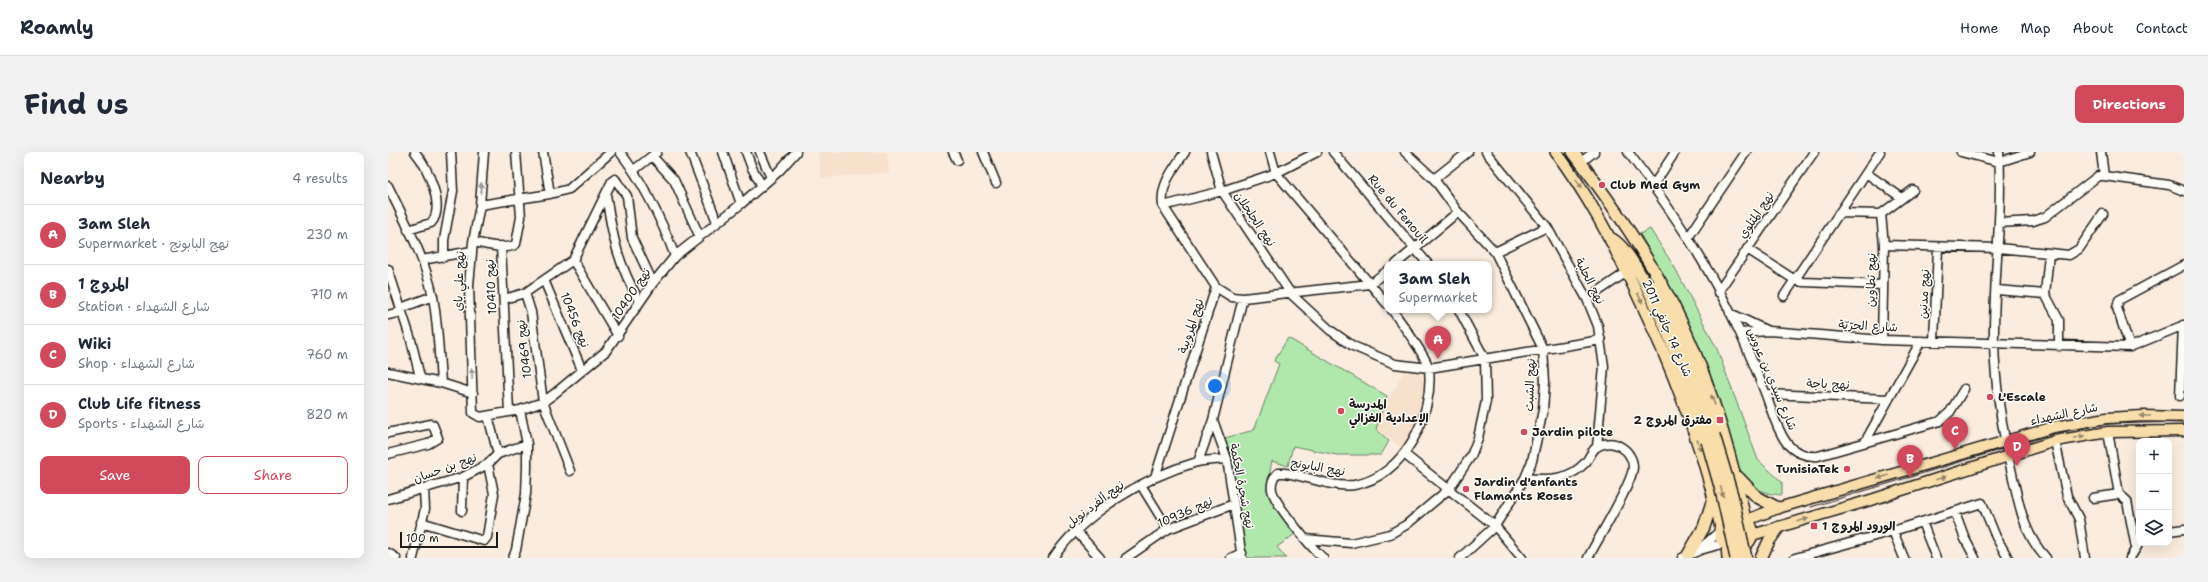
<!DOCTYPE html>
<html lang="en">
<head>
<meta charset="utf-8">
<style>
	body { margin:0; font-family:"Shantell Sans","Playpen Sans Arabic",sans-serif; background:#f2f2f3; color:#1f2937 }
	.controls { position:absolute; right:12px; bottom:12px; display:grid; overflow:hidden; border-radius:8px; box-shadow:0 4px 16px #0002 }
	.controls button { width:36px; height:36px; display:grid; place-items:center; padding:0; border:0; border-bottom:1px solid #e0e1e3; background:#fff; color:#1f2937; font:20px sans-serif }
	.scale { position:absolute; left:12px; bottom:10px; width:98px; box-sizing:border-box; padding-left:4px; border:2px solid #1c1c1c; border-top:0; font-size:11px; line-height:14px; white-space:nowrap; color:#1c1c1c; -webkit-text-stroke:3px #fdfcf7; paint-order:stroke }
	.you { position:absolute; left:827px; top:234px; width:14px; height:14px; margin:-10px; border:3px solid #fff; border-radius:50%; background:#1a73e8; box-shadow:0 0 0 6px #1a73e833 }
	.badge { display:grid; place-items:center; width:26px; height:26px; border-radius:50%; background:#d1495b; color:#fff; font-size:13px; font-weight:700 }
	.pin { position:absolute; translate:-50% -33px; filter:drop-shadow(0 1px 2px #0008) }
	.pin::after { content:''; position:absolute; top:21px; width:14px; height:12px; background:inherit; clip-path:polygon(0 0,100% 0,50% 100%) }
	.popup { position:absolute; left:996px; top:109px; width:108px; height:52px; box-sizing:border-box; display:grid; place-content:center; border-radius:8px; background:#fff; filter:drop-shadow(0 1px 3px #0005); font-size:13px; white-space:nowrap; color:#747a83 }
	.popup b { font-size:15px; color:#1f2937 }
	.popup::after { content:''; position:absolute; left:50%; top:100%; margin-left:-8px; border:8px solid transparent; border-top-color:#fff }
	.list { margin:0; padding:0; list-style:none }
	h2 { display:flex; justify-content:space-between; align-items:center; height:52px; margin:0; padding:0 16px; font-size:17px }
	h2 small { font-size:13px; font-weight:400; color:#747a83 }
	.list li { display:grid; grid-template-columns:26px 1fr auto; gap:12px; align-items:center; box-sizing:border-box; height:60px; padding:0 16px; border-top:1px solid #e0e1e3 }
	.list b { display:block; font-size:15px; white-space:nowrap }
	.list p { margin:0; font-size:13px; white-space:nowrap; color:#747a83 }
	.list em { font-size:13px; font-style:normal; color:#747a83 }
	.actions { display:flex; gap:8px; padding:12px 16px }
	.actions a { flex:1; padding:9px 0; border:1px solid #d1495b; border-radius:8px; text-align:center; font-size:14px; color:#d1495b }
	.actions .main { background:#d1495b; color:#fff }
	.icon { flex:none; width:22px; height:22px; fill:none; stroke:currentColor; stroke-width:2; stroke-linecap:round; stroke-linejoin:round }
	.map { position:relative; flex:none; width:1796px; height:406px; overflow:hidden; border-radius:8px }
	header { display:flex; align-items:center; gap:24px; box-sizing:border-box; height:56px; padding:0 20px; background:#fff; border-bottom:1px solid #e0e1e3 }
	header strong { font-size:19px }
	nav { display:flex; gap:22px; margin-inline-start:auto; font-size:14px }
	.intro { display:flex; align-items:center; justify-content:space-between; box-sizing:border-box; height:96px; padding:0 24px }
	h1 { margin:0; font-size:28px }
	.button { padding:10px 18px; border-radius:8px; background:#d1495b; color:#fff; font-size:14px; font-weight:700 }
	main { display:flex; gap:24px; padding:0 24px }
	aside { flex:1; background:#fff; border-radius:8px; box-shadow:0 4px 16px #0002 }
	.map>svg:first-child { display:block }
	.built { fill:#f8e1cc }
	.green { fill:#b0e8ab; stroke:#668264 }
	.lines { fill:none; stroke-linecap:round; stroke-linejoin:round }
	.minor-casing { stroke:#1c1c1c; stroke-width:11 }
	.major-casing { stroke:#1c1c1c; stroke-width:13 }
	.highway-casing { stroke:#1c1c1c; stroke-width:14 }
	.minor { stroke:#fdfcf7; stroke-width:8 }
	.major { stroke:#f9deab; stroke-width:10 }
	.highway { stroke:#f9deab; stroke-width:11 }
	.tram { stroke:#1c1c1c; stroke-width:1 }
	.highway-bridge-casing { stroke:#1c1c1c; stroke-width:14; stroke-linecap:butt }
	.highway-bridge { stroke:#f9deab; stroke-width:11 }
	.oneway { fill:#96876b }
	.oneway2 { fill:#989794 }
	.poi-dot { fill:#d1495b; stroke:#fdfcf7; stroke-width:1.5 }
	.labels { text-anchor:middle; stroke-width:3; stroke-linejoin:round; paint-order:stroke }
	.poi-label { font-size:12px; font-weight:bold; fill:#1c1c1c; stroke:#fdfcf7; text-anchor:start }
	.street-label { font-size:12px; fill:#1c1c1c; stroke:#fdfcf7 }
</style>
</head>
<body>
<header>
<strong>Roamly</strong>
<nav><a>Home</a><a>Map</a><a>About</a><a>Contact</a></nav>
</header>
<div class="intro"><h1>Find us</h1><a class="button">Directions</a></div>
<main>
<aside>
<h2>Nearby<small>4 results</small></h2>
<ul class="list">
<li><span class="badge">A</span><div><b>3am Sleh</b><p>Supermarket · نهج البابونج</p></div><em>230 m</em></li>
<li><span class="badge">B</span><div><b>المروج 1</b><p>Station · شارع الشهداء</p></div><em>710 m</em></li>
<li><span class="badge">C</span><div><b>Wiki</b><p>Shop · شارع الشهداء</p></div><em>760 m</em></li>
<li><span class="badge">D</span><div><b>Club Life fitness</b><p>Sports · شارع الشهداء</p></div><em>820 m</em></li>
</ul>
<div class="actions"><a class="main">Save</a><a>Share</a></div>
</aside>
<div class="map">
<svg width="1796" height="406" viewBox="0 0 1796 406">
	<rect width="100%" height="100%" fill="#faecde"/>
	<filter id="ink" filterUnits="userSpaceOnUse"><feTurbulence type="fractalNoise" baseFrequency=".025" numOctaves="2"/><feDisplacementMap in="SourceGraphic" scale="8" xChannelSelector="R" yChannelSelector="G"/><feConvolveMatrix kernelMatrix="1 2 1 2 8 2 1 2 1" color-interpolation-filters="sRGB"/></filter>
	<g filter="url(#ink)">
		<!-- built -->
		<path class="built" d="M430 0H499L501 21 433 26Z
			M1017 218 1029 219 1035 224 1036 243 1024 281 1015 297 985 274Z"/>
		<!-- green -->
		<path class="green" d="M1262 77 1287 116 1329 197 1370 308 1394 330V343C1381 342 1370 340 1361 330 1349 319 1334 273 1328 255 1305 196 1284 137 1252 82Z
			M900 186 999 244 988 277 1001 289 993 303H949L905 294 900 314 884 309C875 349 885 352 907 382L889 395 898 406H856L851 357 837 286 866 278 891 212 886 209Z"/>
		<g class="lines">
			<defs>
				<path id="minor" d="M96 0 92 53 85 90 81 133 85 261 92 265 132 258 155 250 166 242 218 199 265 131 287 104 353 52 391 19 408 0
					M155 0 162 42
					M232 0C256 31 273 67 287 104
					M302 0 329 70
					M335 0 353 52
					M358 0 364 16 374 34
					M372 0 383 26
					M565 0 569 8
					M595 0 608 31
					M797 0C785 18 772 32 775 54L828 135 844 145 855 146 982 132 999 119
					M823 0 834 39 903 142 942 178 965 194 1007 212 1041 216 1213 188
					M882 0 888 21 999 152
					M945 0 1040 112
					M1017 0 1046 27 1070 60 1107 100 1155 197 1157 230 1155 258 1144 309 1137 326 1107 374 1072 406
					M1098 0 1159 75 1199 147 1210 174 1216 214 1209 295
					M1240 0C1282 56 1323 116 1352 181 1361 201 1370 222 1378 243 1384 259 1388 276 1398 290 1405 300 1418 305 1430 304L1552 269 1562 260 1576 237
					M1573 0 1611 10
					M1611 0C1615 64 1605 127 1606 191 1607 236 1615 282 1625 326 1632 356 1636 382 1658 406
					M1713 0 1716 24
					M264 4 286 28 311 83
					M1193 10 1206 0
					M1611 10 1642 0
					M246 18 269 0
					M1478 21 1514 46
					M1046 27 1080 0
					M0 34C17 69 37 106 45 145 50 173 51 202 53 231
					M1265 34 1287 0
					M218 42C224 83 230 113 252 150
					M92 53 162 42 181 37 223 0
					M775 54 834 39 888 21 929 0
					M1451 61 1493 62 1525 38
					M1493 62 1496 93 1494 188
					M1611 71 1645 69 1657 65 1710 24H1716L1781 33 1796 39
					M20 78 43 71C58 55 39 14 27 0
					M1300 86 1358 0
					M85 90C96 92 119 99 128 92L133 65 128 0
					M1496 93 1610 96 1681 103 1691 97 1715 62
					M113 94 121 260
					M1359 97 1407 128 1415 130 1495 133
					M1107 100 1159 75
					M56 105V88L65 39 63 0
					M34 108 84 99
					M185 108 230 184
					M1008 112 1070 60
					M0 117 23 188 32 225
					M156 128 194 218
					M1609 138 1657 142 1661 102
					M1330 140 1426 0
					M137 141 143 160 155 250 182 319
					M1657 142 1671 168V194
					M1396 144 1492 0
					M116 147 137 141 185 108 224 29 227 27 239 44 244 86 265 131
					M1199 147 1239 120
					M13 156 45 144
					M1342 161 1380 179
					M0 163 14 160
					M1352 181 1381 179 1494 188 1742 195 1796 173
					M1546 189 1550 96
					M1742 195 1729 156 1731 148 1796 113
					M0 220 53 231 85 241
					M1378 242 1501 247
					M1792 244 1795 173
					M100 264 110 302
					M1720 280 1731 342 1739 349 1748 396
					M0 281 43 272 45 273 50 286 40 292 0 302
					M1667 289 1679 344 1691 367 1697 406
					M1477 290 1533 189
					M1016 302 1107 374 1134 406
					M810 310 825 268
					M767 325 828 135
					M1137 326C1160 328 1180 329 1197 311 1201 307 1204 297 1210 294 1217 291 1226 290 1233 295 1240 299 1245 307 1245 315 1245 331 1209 388 1200 406
					M753 333 780 377
					M1705 346 1731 342
					M0 347 75 325 100 312 110 302 139 292
					M74 359 75 325
					M1567 360 1577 387 1587 406
					M33 370 96 389 99 385 106 342 100 312
					M1534 370 1548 406
					M688 379 712 406
					M1505 379 1516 406
					M1781 379 1796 377
					M917 387 963 391 1002 382 1018 373 1061 337 1083 304 1090 286 1098 249 1097 207 1071 158
					M1313 396 1332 379
					M0 401 8 406
					M25 406 37 357 36 337
					M125 406 128 398 138 342 139 315V292L132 258
					M665 406C696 361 756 325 809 310 818 308 829 308 839 307
					M738 406 780 377 846 352
					M843 406 854 401
					M854 406 839 307 825 268 855 146
					M935 406C923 395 887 353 884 338 883 332 885 325 890 321H897C920 324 943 336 966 333 1016 325 1046 263 1041 217 1039 205 1012 169 1004 158
					M1294 406 1312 398 1337 391
					M1407 406 1505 379 1594 351 1608 385 1620 406
					M1742 406 1750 393"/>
				<path id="major" d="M1359 368 1390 356 1666 275 1719 266 1755 264 1796 265
					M1364 383 1486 347 1667 289 1720 280 1796 279"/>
				<path id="highway" d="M1168 0C1200 43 1224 89 1247 137 1284 214 1315 293 1333 376
					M1185 0C1222 49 1258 100 1286 155 1320 222 1341 294 1357 367
					M1224 87C1258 106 1306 248 1319 289
					M1266 134C1290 182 1311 231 1326 283
					M1350 325 1369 345 1390 356
					M1332 380a16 16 0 1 1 32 0a16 16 0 1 1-32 0Z
					M1339 393 1340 406
					M1300 403 1316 375 1325 347
					M1373 406 1381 389 1391 375"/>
			</defs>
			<!-- minor casing -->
			<use href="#minor" class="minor-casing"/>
			<!-- major casing -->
			<use href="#major" class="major-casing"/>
			<!-- highway casing -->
			<use href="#highway" class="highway-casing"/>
			<!-- minor -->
			<use href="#minor" class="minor"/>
			<!-- major -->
			<use href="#major" class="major"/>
			<!-- highway -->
			<use href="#highway" class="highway"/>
			<!-- tram -->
			<path class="tram" d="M1423 355 1668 281 1719 272 1796 270"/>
			<defs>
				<path id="highway-bridge" d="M1326 283 1344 343 1358 406
					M1319 289 1333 338 1348 406"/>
			</defs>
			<!-- highway-bridge casing -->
			<use href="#highway-bridge" class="highway-bridge-casing"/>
			<!-- highway-bridge -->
			<use href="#highway-bridge" class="highway-bridge"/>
		</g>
		<!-- one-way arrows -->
		<defs><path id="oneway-solid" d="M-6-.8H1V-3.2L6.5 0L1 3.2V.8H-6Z"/></defs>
		<g class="oneway">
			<use href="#oneway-solid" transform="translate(1191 32) rotate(57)"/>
			<use href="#oneway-solid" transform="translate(1252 146) rotate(64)"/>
			<use href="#oneway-solid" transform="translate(1325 248) rotate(-110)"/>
			<use href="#oneway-solid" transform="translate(1757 264) rotate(180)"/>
			<use href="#oneway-solid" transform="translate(1691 285) rotate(-10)"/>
			<use href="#oneway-solid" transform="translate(1311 293) rotate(72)"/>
			<use href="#oneway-solid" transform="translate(1495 325) rotate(162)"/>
			<use href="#oneway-solid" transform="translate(1553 326) rotate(-17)"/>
			<use href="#oneway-solid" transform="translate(1334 340) rotate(76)"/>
			<use href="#oneway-solid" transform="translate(1415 368) rotate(-16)"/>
		</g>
		<g class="oneway2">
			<use href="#oneway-solid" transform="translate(93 36) rotate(-86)"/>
			<use href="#oneway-solid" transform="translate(84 222) rotate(-92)"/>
		</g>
	</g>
	<!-- markers -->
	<g class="poi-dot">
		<circle cx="1214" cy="33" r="4"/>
		<circle cx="1602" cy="245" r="4"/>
		<circle cx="953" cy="259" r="4"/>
		<rect x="1328" y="264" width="8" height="8" rx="2"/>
		<circle cx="1136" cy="280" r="4"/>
		<circle cx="1459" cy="317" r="4"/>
		<circle cx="1078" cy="337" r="4"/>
		<rect x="1422" y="370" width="8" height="8" rx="2"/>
	</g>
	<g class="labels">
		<!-- poi labels -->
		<g class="poi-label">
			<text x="1222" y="37">Club Med Gym</text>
			<text x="1610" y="249">L'Escale</text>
			<text x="961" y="256">المدرسة<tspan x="961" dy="14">الإعدادية الغزالي</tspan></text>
			<text x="1324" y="272" text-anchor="end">مفترق المروج 2</text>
			<text x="1144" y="284">Jardin pilote</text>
			<text x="1451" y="321" text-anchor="end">TunisiaTek</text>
			<text x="1086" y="334">Jardin d'enfants<tspan x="1086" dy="14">Flamants Roses</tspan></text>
			<text x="1434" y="378">الورود المروج 1</text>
		</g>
		<!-- street labels -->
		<g class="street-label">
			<text transform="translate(1010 57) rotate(50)" y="4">Rue du Fenouil</text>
			<text transform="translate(1368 63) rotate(-56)" y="4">نهج المتلوي</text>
			<text transform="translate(867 67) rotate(56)" y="4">نهج الجلجلان</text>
			<text transform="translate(1483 128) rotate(-89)" y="4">نهج تطاوين</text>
			<text transform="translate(71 129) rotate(-88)" y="4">نهج علي باي</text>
			<text transform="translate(1202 129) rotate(63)" y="4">نهج الحلبة</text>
			<text transform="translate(103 135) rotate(-93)" y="4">نهج 10410</text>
			<text transform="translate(243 142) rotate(-56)" y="4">نهج 10400</text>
			<text transform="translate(1536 142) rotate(-87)" y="4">نهج مدنين</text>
			<text transform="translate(187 168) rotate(68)" y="4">نهج 10456</text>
			<text transform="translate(803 174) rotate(-72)" y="4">نهج المروبية</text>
			<text transform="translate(1480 174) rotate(3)" y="4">شارع الحرّيّة</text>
			<text transform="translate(1279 176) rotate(66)" y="4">شارع 14 جانفي 2011</text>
			<text transform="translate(136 197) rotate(-97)" y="4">نهج 10469</text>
			<text transform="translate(1384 227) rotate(67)" y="4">شارع سيدي بن عروس</text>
			<text transform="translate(1440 232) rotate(2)" y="4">نهج باجة</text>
			<text transform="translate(1142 233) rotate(-88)" y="4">نهج الشبت</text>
			<text transform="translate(1676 262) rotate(-12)" y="4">شارع الشهداء</text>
			<text transform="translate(930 315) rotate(10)" y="4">نهج البابونج</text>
			<text transform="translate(57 316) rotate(-20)" y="4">نهج بن حسان</text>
			<text transform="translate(854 334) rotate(79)" y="4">نهج شجرة الحكمة</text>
			<text transform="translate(707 352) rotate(-37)" y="4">نهج ألفرد نوبل</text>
			<text transform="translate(797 360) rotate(-24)" y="4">نهج 10936</text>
		</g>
	</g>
</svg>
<div class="controls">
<button>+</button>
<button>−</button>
<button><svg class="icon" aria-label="layers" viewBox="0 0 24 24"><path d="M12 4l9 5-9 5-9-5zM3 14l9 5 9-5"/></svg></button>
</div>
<div class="scale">100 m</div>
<div class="you"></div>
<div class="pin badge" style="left:1050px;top:207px">A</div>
<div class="popup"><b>3am Sleh</b>Supermarket</div>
<div class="pin badge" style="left:1522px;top:326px">B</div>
<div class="pin badge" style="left:1567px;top:298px">C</div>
<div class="pin badge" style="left:1629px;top:314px">D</div>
</div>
</main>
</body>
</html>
